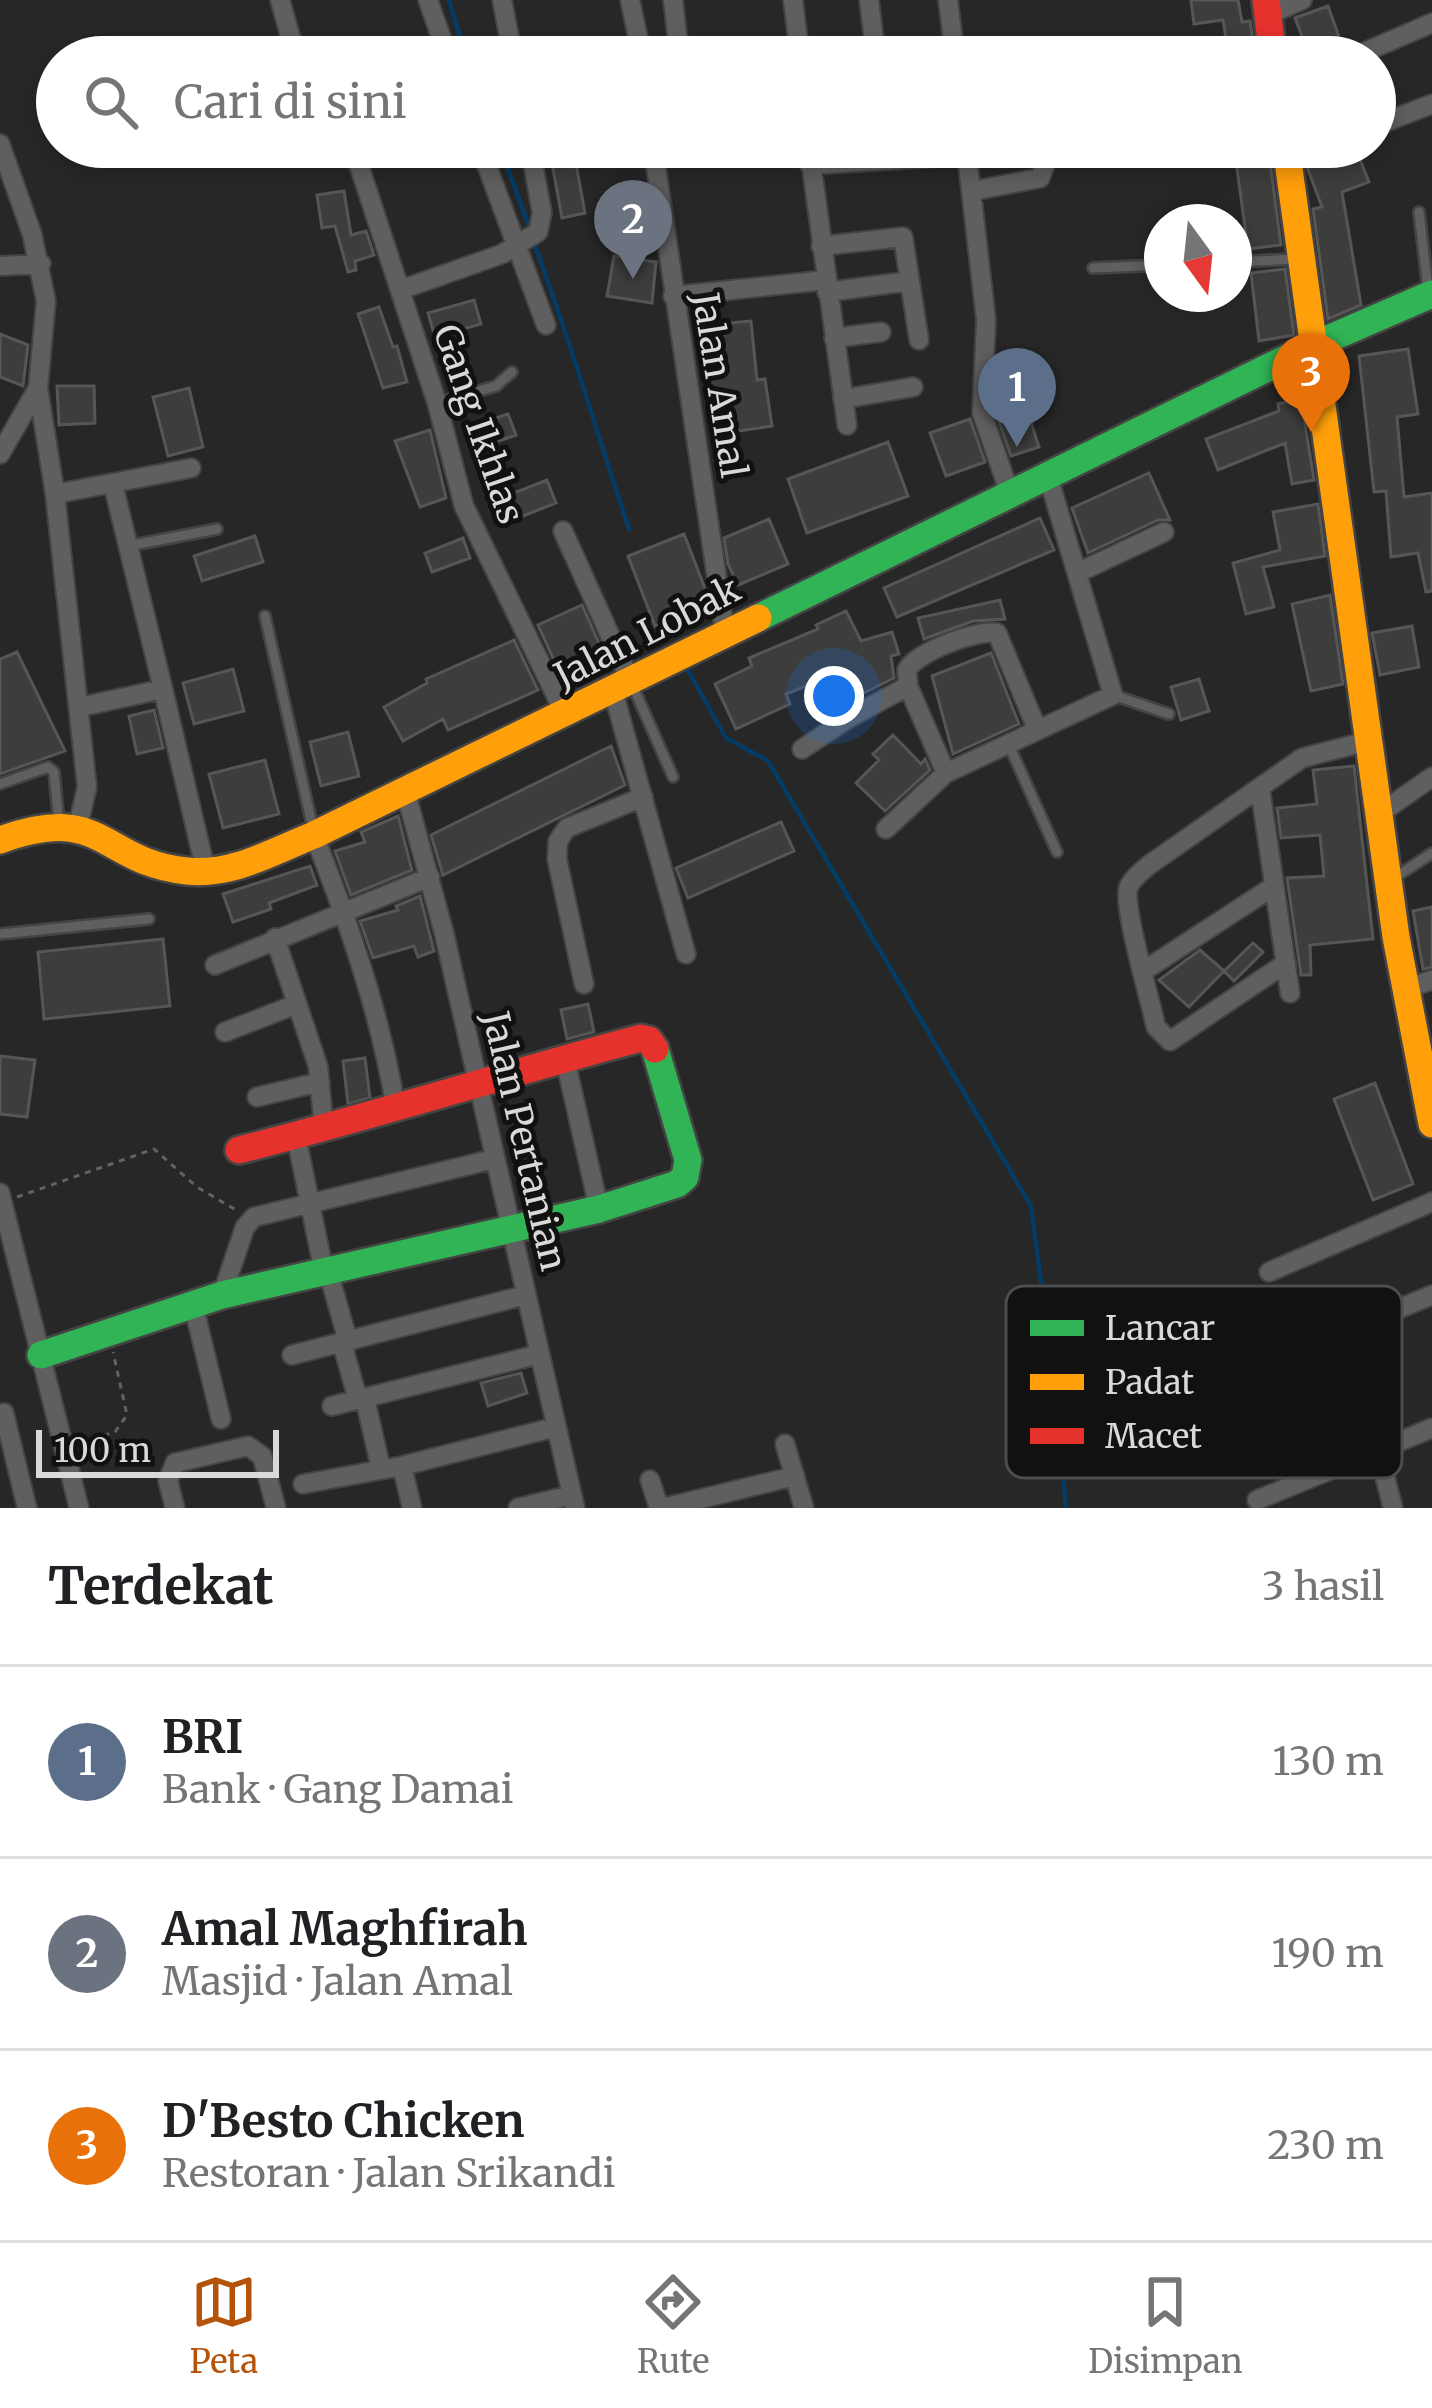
<!DOCTYPE html>
<html lang="id">
<head>
<meta charset="utf-8">
<style>
	body { margin:0; font-family:Merriweather,serif; background:#f6f6f6; color:#202124 }
	.compass { position:absolute; left:1144px; top:204px; width:108px; height:108px; border-radius:50%; background:#fff; box-shadow:0 6px 18px #0003; rotate:165deg }
	.scale { position:absolute; left:36px; bottom:30px; width:243px; box-sizing:border-box; padding-left:12px; border:6px solid #d9dad8; border-top:0; font-size:33px; line-height:42px; white-space:nowrap; color:#d9dad8; -webkit-text-stroke:9px #111110; paint-order:stroke }
	.you { position:absolute; left:834px; top:696px; width:42px; height:42px; margin:-30px; border:9px solid #fff; border-radius:50%; background:#1a73e8; box-shadow:0 0 0 18px #1a73e833 }
	.badge { display:grid; place-items:center; width:78px; height:78px; border-radius:50%; background:#b45309; color:#fff; font-size:39px; font-weight:700 }
	.pin { position:absolute; translate:-50% -99px; filter:drop-shadow(0 3px 6px #0008) }
	.pin::after { content:''; position:absolute; top:63px; width:42px; height:36px; background:inherit; clip-path:polygon(0 0,100% 0,50% 100%) }
	.list { margin:0; padding:0; list-style:none }
	h2 { display:flex; justify-content:space-between; align-items:center; height:156px; margin:0; padding:0 48px; font-size:51px }
	h2 small { font-size:39px; font-weight:400; color:#757577 }
	.list li { display:grid; grid-template-columns:78px 1fr auto; gap:36px; align-items:center; box-sizing:border-box; height:192px; padding:0 48px; border-top:3px solid #e0e0e0 }
	.list b { display:block; font-size:45px; white-space:nowrap }
	.list p { margin:0; font-size:39px; white-space:nowrap; color:#757577 }
	.list em { font-size:39px; font-style:normal; color:#757577 }
	.icon { flex:none; width:66px; height:66px; fill:none; stroke:currentColor; stroke-width:2; stroke-linecap:round; stroke-linejoin:round }
	.map { position:relative; flex:none; width:1432px; height:1508px; overflow:hidden }
	.search { position:absolute; background:#fff; box-shadow:0 6px 18px #0003; left:36px; right:36px; top:36px; height:132px; display:flex; align-items:center; gap:30px; box-sizing:border-box; padding:0 42px; border-radius:66px; color:#757577; font-size:45px }
	.sheet { height:732px; background:#fff }
	nav { display:flex; justify-content:space-around; align-items:center; box-sizing:border-box; height:168px; border-top:3px solid #e0e0e0; background:#fff; font-size:33px; color:#757577 }
	nav a { display:grid; justify-items:center; gap:6px }
	nav .on { color:#b45309 }
	.map>svg:first-child { display:block }
	.lines { fill:none; stroke-linecap:round; stroke-linejoin:round }
	.stream { stroke:#043c65; stroke-width:4.5 }
	.building { fill:#3d3d3c; stroke:#565656; stroke-width:3 }
	.lane-casing { stroke:#444; stroke-width:14 }
	.street-casing { stroke:#444; stroke-width:22 }
	.fast-casing { stroke:#444; stroke-width:32 }
	.slow-casing { stroke:#444; stroke-width:32 }
	.jam-casing { stroke:#444; stroke-width:32 }
	.path { stroke:#636363; stroke-width:3; stroke-dasharray:6 6; stroke-linecap:butt }
	.lane { stroke:#5f5f5f; stroke-width:9 }
	.street { stroke:#5f5f5f; stroke-width:18 }
	.fast { stroke:#30b455; stroke-width:27 }
	.slow { stroke:#ff9f0a; stroke-width:27 }
	.jam { stroke:#e5322d; stroke-width:27 }
	.labels { text-anchor:middle; stroke-width:10; stroke-linejoin:round; paint-order:stroke }
	.street-label { font-size:36px; fill:#d9dad8; stroke:#111110 }
	.key { fill:#111110; stroke:#4d4d4c; stroke-width:3 }
	.key-label { font-size:33px; fill:#d9dad8 }
</style>
</head>
<body>
<div class="map">
<svg width="1432" height="1508" viewBox="0 0 1432 1508">
	<rect width="100%" height="100%" fill="#272727"/>
	<g class="lines">
		<!-- stream -->
		<path class="stream" d="M449 0 466 57
			M500 147 531 232
			M534 243C569 337 597 433 629 529
			M686 667 726 738 768 761 1031 1206 1057 1403 1066 1508"/>
	</g>
	<!-- building -->
	<path class="building" d="M1191 0H1238L1242 22 1250 21 1255 57H1229L1223 20 1194 24Z
		M1328 6 1343 48 1337 57H1310L1295 18Z
		M549 147H573L585 213 562 218Z
		M1234 147H1268L1281 245 1248 249Z
		M1355 147 1369 182 1342 192 1361 305 1328 319 1313 209 1322 207 1307 167 1327 159 1334 148Z
		M344 191 351 235 366 231 374 255 355 261 356 270 348 272 335 226 322 228 317 195Z
		M614 256 656 262 652 303 607 296Z
		M1285 269 1294 335 1259 341 1251 273Z
		M474 300 481 324 435 337 428 313Z
		M379 307 393 347 397 346 407 382 383 388 358 314Z
		M751 321 757 380 765 379 772 426 717 434 704 325Z
		M0 334 28 345 23 386 0 377Z
		M1408 349 1418 414 1397 417 1404 497 1432 493V591L1426 592 1418 553 1391 557 1386 491 1374 492 1359 356Z
		M57 386H94L95 423 59 425Z
		M189 388 203 447 168 456 153 397Z
		M1301 399 1314 480 1292 484 1285 443 1218 470 1206 439 1279 411 1278 404Z
		M1026 407 1039 447 1011 456 997 416Z
		M508 414 516 435 482 447 475 425Z
		M970 419 985 462 946 476 930 433Z
		M430 430 446 498 420 507 395 441Z
		M888 442 908 496 807 533 788 479Z
		M1149 473 1170 520H1158L1088 553 1072 508Z
		M547 480 556 503 510 521 501 498Z
		M1318 504 1325 556 1263 567 1274 607 1246 614 1233 563 1280 550 1273 512Z
		M1040 518 1054 550 897 617 884 588Z
		M769 519 788 564 738 585 728 564 724 538Z
		M684 534 704 586 707 605 655 626 628 556Z
		M255 536 263 562 202 581 194 556Z
		M463 538 470 558 432 572 425 553Z
		M1330 595 1343 684 1311 691 1292 604Z
		M1000 600 1005 619 973 621 924 639 918 618Z
		M582 605 601 648 557 667 538 625Z
		M846 611 861 641 892 632 899 654 891 656 894 678 850 700 840 672 786 694 790 704 736 729 715 684 752 666 749 658 818 629 816 625Z
		M1412 626 1419 667 1380 675 1372 633Z
		M514 640 538 690 448 730 443 719 403 741 384 707 427 683 426 679Z
		M17 652 65 751 0 774V659Z
		M991 653 1019 724 953 754 932 676Z
		M233 669 244 711 194 724 183 683Z
		M1199 679 1209 711 1181 720 1171 687Z
		M154 710 163 748 137 754 129 716Z
		M348 732 359 776 321 786 310 742Z
		M893 735 921 764 925 759 930 770 885 811 856 783 879 760 873 754Z
		M611 746 625 785 443 875 431 835Z
		M265 760 279 814 223 828 209 774Z
		M1354 766 1373 939 1310 945 1311 975H1301L1287 878 1324 876 1320 835 1281 838 1277 808 1317 804 1313 770Z
		M398 816 412 870 351 895 335 851 365 842 361 832Z
		M781 822 794 851 688 898 676 868Z
		M310 866 317 885 269 903 271 909 233 922 223 894Z
		M420 896 434 951 418 957 414 946 373 958 360 921 398 910 396 906Z
		M1432 907V967L1423 969 1413 911Z
		M163 939 170 1006 44 1019 38 952Z
		M1253 943 1263 952 1234 981 1224 971 1189 1007 1159 980 1200 950 1224 971Z
		M588 1004 594 1032 567 1039 561 1010Z
		M0 1056 35 1060 27 1117 0 1114Z
		M365 1058 370 1098 348 1104 343 1061Z
		M1375 1083 1413 1184 1373 1200 1334 1099Z
		M521 1373 527 1393 488 1406 481 1383Z"/>
	<g class="lines">
		<defs>
			<path id="lane" d="M1419 212 1428 290
				M1234 262 1295 259
				M1093 268 1162 265
				M437 403 496 386 512 372
				M128 546 217 529
				M265 616 314 833
				M631 682 673 777
				M1113 695 1169 714
				M1008 743 1057 852
				M0 784 48 767 54 772 59 823
				M1391 880 1432 853
				M0 934 149 919"/>
			<path id="street" d="M280 0 291 39 303 57
				M428 0 448 57
				M502 0 513 57
				M630 0 642 57
				M793 0 800 57
				M869 0 876 57
				M948 0 955 57
				M1268 15 1302 0
				M642 55 678 43 673 0
				M1353 57 1432 23
				M1375 126 1432 104
				M0 144 32 234 46 301 38 388 0 454
				M353 147 437 403 464 506 565 714
				M480 147 546 325
				M653 147 725 633
				M809 147 847 425
				M966 147 986 320 982 413 1010 494
				M1288 160 1321 147
				M810 165 967 155
				M972 191 1040 178 1045 165 1042 147
				M821 246 903 237 919 340
				M0 266 41 264
				M400 290 502 254 538 232 542 213 530 147
				M827 292 910 281
				M673 296 826 280
				M834 338 881 332
				M38 388 55 494
				M843 399 913 387
				M113 484 163 689
				M563 531 631 682
				M1077 573 1164 532
				M613 691 686 954
				M80 707 163 689 206 872
				M802 749 849 718 908 686
				M946 773 908 686 907 670C916 652 978 629 997 633L1037 729
				M1260 788 1290 993
				M405 790 444 933 575 1508
				M1379 814 1432 777
				M78 826 87 787 55 494 191 468
				M886 829 946 773 1113 695 1048 476
				M314 835C349 924 381 1015 396 1110
				M275 938 318 1066 324 1129
				M1286 963 1170 1041 1156 1027C1151 1002 1121 903 1129 886 1133 878 1142 871 1149 865L1302 758 1368 741
				M215 965 430 877
				M1145 970 1274 886
				M584 984 557 859 558 841 567 828 643 797
				M1405 989 1432 980
				M225 1032 297 1004
				M565 1059 599 1209
				M257 1097 320 1082
				M296 1136 324 1272
				M0 1193 79 1508
				M328 1271 348 1341
				M1269 1272 1432 1202
				M222 1295 245 1227 254 1217 494 1159
				M193 1304 221 1419
				M342 1343 358 1400
				M292 1355 526 1295
				M365 1399 381 1469
				M332 1406 540 1354
				M4 1413 27 1508
				M1118 1424 1432 1295
				M785 1444 804 1508
				M1378 1450 1393 1508
				M402 1466 412 1508
				M650 1480 659 1508
				M303 1484 402 1466 556 1427
				M1257 1500 1432 1428
				M175 1508 168 1481 175 1463 248 1446 262 1456 276 1508
				M518 1508 572 1495
				M663 1508 795 1476"/>
			<path id="fast" d="M758 618 1312 346 1432 294
				M41 1355 222 1295 599 1209 677 1184 685 1177 688 1160 655 1049"/>
			<path id="slow" d="M1286 147 1396 937 1432 1124
				M0 840C105 802 100 862 187 871 232 876 274 851 314 835L758 618"/>
			<path id="jam" d="M1266 0 1273 57
				M239 1150C374 1116 506 1074 641 1038L649 1040 655 1049"/>
		</defs>
		<!-- lane casing -->
		<use href="#lane" class="lane-casing"/>
		<!-- street casing -->
		<use href="#street" class="street-casing"/>
		<!-- fast casing -->
		<use href="#fast" class="fast-casing"/>
		<!-- slow casing -->
		<use href="#slow" class="slow-casing"/>
		<!-- jam casing -->
		<use href="#jam" class="jam-casing"/>
		<!-- path -->
		<path class="path" d="M17 1197 154 1149 197 1187 236 1210
			M81 1444 115 1432 127 1415 113 1352"/>
		<!-- lane -->
		<use href="#lane" class="lane"/>
		<!-- street -->
		<use href="#street" class="street"/>
		<!-- fast -->
		<use href="#fast" class="fast"/>
		<!-- slow -->
		<use href="#slow" class="slow"/>
		<!-- jam -->
		<use href="#jam" class="jam"/>
	</g>
	<g class="labels">
		<!-- street labels -->
		<g class="street-label">
			<text transform="translate(720 385) rotate(81)" y="13">Jalan Amal</text>
			<text transform="translate(479 424) rotate(71)" y="13">Gang Ikhlas</text>
			<text transform="translate(647 632) rotate(-27)" y="13">Jalan Lobak</text>
			<text transform="translate(525 1141) rotate(77)" y="13">Jalan Pertanian</text>
		</g>
	</g>
	<!-- legend -->
	<rect x="1006" y="1286" width="396" height="192" rx="18" class="key"/>
	<rect x="1030" y="1320" width="54" height="16" fill="#30b455"/>
	<rect x="1030" y="1374" width="54" height="16" fill="#ff9f0a"/>
	<rect x="1030" y="1428" width="54" height="16" fill="#e5322d"/>
	<g class="key-label">
		<text x="1105" y="1340">Lancar</text>
		<text x="1105" y="1394">Padat</text>
		<text x="1105" y="1448">Macet</text>
	</g>
</svg>
<svg class="compass" viewBox="-18 -18 36 36"><path d="M0-13l5 13h-10z" fill="#e53935"/><path d="M0 13l5-13h-10z" fill="#757577"/></svg>
<div class="scale">100 m</div>
<div class="you"></div>
<div class="pin badge" style="left:1017px;top:447px;background:#5c6f8a">1</div>
<div class="pin badge" style="left:633px;top:279px;background:#6b7280">2</div>
<div class="pin badge" style="left:1311px;top:432px;background:#e8710a">3</div>
<div class="search"><svg class="icon" aria-label="search" viewBox="0 0 24 24"><circle cx="10" cy="10" r="6"/><path d="M15 15l6 6"/></svg>Cari di sini</div>
</div>
<section class="sheet">
<h2>Terdekat<small>3 hasil</small></h2>
<ul class="list">
<li><span class="badge" style="background:#5c6f8a">1</span><div><b>BRI</b><p>Bank · Gang Damai</p></div><em>130 m</em></li>
<li><span class="badge" style="background:#6b7280">2</span><div><b>Amal Maghfirah</b><p>Masjid · Jalan Amal</p></div><em>190 m</em></li>
<li><span class="badge" style="background:#e8710a">3</span><div><b>D'Besto Chicken</b><p>Restoran · Jalan Srikandi</p></div><em>230 m</em></li>
</ul>
</section>
<nav>
<a class="on"><svg class="icon" aria-label="map" viewBox="0 0 24 24"><path d="M3 6l6-2 6 2 6-2v14l-6 2-6-2-6 2zM9 4v14M15 6v14"/></svg>Peta</a>
<a><svg class="icon" aria-label="directions" viewBox="0 0 24 24"><path d="M12 3l9 9-9 9-9-9zM9 14v-3h6M13 9l2 2-2 2"/></svg>Rute</a>
<a><svg class="icon" aria-label="saved" viewBox="0 0 24 24"><path d="M7 4h10v16l-5-4-5 4z"/></svg>Disimpan</a>
</nav>
</body>
</html>
